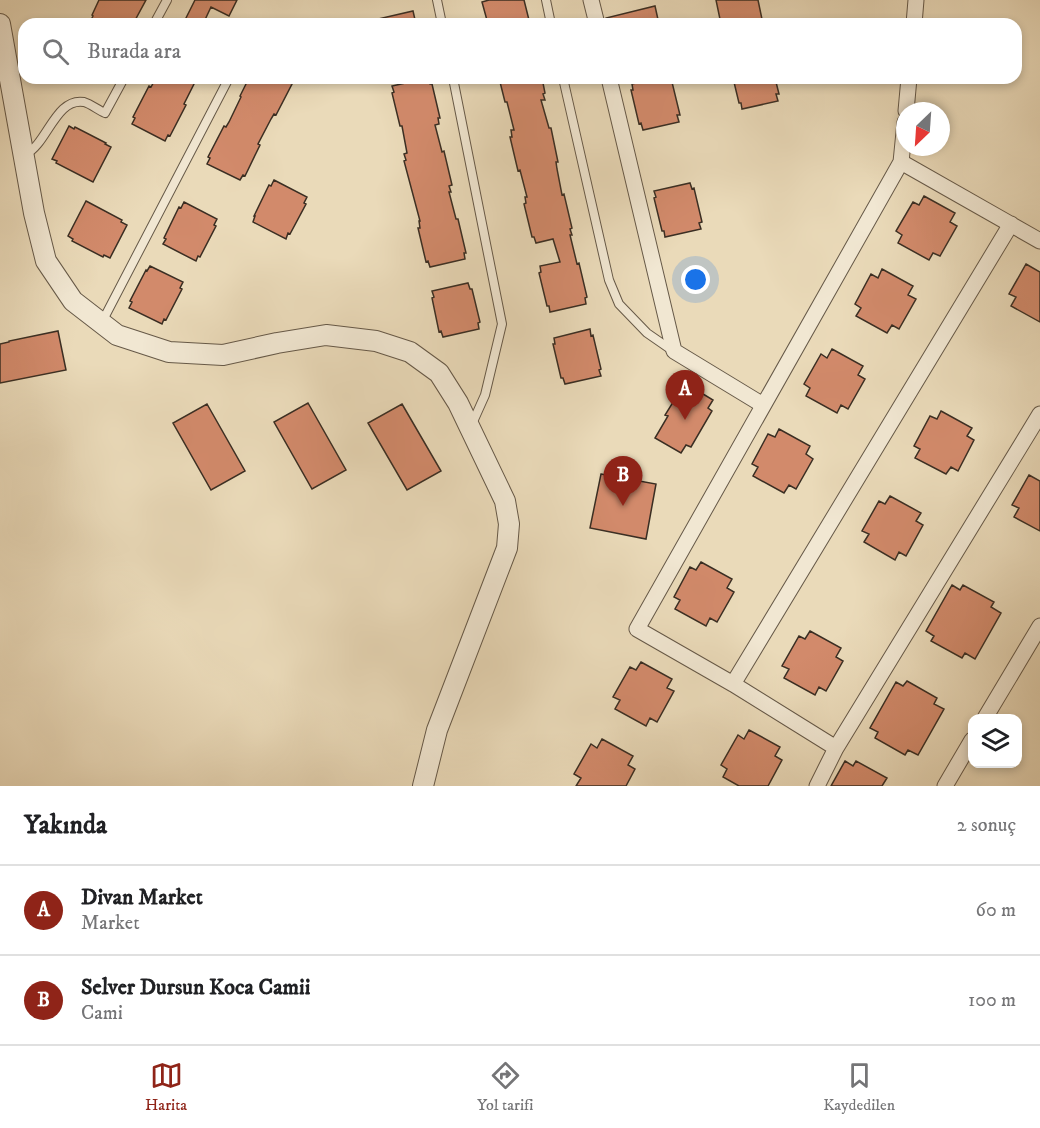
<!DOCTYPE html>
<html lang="tr">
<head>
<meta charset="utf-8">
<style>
	body { margin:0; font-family:"IM FELL DW Pica",serif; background:#f6f6f6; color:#202124 }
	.controls { position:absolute; right:18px; bottom:18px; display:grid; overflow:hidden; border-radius:12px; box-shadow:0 3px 9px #0003 }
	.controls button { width:54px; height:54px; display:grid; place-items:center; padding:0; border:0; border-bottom:2px solid #e0e0e0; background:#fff; color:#202124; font:30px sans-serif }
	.compass { position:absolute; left:896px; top:102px; width:54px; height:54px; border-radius:50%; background:#fff; box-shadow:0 3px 9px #0003; rotate:205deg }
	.you { position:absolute; left:696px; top:280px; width:21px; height:21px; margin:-15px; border:4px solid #fff; border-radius:50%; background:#1a73e8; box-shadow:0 0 0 9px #1a73e833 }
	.badge { display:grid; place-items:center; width:39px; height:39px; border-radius:50%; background:#8f2418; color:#fff; font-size:20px; font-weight:700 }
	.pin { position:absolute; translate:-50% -50px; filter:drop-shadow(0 2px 3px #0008) }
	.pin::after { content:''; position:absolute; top:32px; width:21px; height:18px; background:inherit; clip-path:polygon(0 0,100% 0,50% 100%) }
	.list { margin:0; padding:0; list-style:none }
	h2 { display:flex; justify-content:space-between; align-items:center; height:78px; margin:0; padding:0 24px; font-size:26px }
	h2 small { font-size:20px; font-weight:400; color:#757577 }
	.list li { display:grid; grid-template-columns:39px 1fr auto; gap:18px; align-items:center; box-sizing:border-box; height:90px; padding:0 24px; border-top:2px solid #e0e0e0 }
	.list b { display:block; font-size:22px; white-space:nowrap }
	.list p { margin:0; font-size:20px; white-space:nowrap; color:#757577 }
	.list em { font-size:20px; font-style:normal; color:#757577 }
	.icon { flex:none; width:33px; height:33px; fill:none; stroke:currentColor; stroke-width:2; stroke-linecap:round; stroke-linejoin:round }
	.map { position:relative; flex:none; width:1040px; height:786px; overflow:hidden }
	.search { position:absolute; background:#fff; box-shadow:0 3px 9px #0003; left:18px; right:18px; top:18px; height:66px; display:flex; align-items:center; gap:15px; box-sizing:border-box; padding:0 21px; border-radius:18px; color:#757577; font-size:22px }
	.sheet { height:258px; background:#fff }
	nav { display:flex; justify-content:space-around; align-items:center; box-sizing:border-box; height:84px; border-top:2px solid #e0e0e0; background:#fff; font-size:16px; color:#757577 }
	nav a { display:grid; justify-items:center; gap:3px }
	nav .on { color:#8f2418 }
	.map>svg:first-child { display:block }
	.building { fill:#d28a6b; stroke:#3a2e23; stroke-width:1.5 }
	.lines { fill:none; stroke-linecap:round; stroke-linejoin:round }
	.service-casing { stroke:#665948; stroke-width:10 }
	.minor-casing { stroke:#665948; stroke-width:17 }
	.tertiary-casing { stroke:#665948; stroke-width:22 }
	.service { stroke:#f1e7d2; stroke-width:8 }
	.minor { stroke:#f1e7d2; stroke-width:15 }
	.tertiary { stroke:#f1e7d2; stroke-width:20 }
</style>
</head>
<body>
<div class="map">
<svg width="1040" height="786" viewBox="0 0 1040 786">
	<rect width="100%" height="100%" fill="#eadab9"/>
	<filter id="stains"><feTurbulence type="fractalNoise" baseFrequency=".00333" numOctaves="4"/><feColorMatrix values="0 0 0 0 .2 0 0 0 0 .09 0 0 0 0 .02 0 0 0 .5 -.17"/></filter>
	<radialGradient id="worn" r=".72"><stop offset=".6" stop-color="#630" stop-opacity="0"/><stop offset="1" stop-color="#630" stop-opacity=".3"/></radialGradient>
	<!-- building -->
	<path class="building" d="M99 0H146L133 24H89L93 16 92 15Z
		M195 0H237L229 16 211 7 203 24H183Z
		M489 0H524L530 24H488L482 2Z
		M716 0H758L763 24H721Z
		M655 6 659 24H606V18Z
		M413 11 416 24H379L378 19Z
		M156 78H197L184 104 186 105 170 136 168 135 165 141 132 124 135 118 133 117 149 86 151 87Z
		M249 78H293L290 83 292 84 276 115 274 114 271 119 258 144 260 145 245 176 243 175 240 180 207 164 210 158 208 157 224 126 226 127 229 122 241 97 240 96Z
		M428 78 430 84H432L440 118H438L439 124 435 125 442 152 444 151 452 185 449 186 451 192H449L456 219H458L466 253H464L465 259 430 267 428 261 426 262 418 228H420L419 221H420L404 161 406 160 404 154 407 153 402 126H400L392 93 394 92 392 86Z
		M499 78H542L545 93 543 94 545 100H541L549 128H551L558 162H556L557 169 562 195 564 194 572 228 570 229 572 235H570L577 264 579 263 587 297 585 298 586 304 550 312 549 306H547L539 273 541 272 540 266 560 262 553 239 536 243 534 237H532L524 204 526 203 525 197H527L520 170 518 171 510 137H512L511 130H514L507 102H505Z
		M656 78H671L680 115H677L679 122 643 130 641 123 639 124 631 90H633L632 84Z
		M733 78H775L779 94H776L778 101 742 109 741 103H739Z
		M69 126 74 129 75 127 106 143 105 144 111 147 93 182 56 163 57 161 52 159Z
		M274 180 307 197 304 203 306 204 290 234 288 233 286 239 253 222 255 216H254L269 185 271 186Z
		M690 183 692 189 694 188 702 222 699 223 701 229 665 237 664 231H662L654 198 656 197 654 191Z
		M924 196 955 213 950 222 957 226 940 256 933 253 929 260 898 243 902 235 896 231 913 202 919 205Z
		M86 201 122 220 121 222 127 225 110 258 104 255 103 257 72 241 73 239 68 236Z
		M184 202 217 219 214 225 216 226 200 257 198 256 196 261 163 244 166 239 164 238 179 207 181 208Z
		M1026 264 1040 272V322L1011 306 1016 297 1009 294Z
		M150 266 183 282 180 288 182 289 166 320 164 319 162 324 129 308 132 302 130 301 146 270 147 271Z
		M882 269 913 286 908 295 916 299 899 329 892 325 887 333 856 316 861 308 855 304 871 274 878 278Z
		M468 283 470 289H472L480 322 478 323 479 329 443 337 441 331 439 332 432 298 434 297 432 291Z
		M590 329 591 336 593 335 601 369 599 370 601 376 565 384 563 378H561L553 344H555L554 338Z
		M58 331 66 370 0 383V344L9 342V341Z
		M832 349 863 366 858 375 865 379 848 409 841 405 837 413 806 396 810 388 804 384 821 354 827 358Z
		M685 383 713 400 708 408 712 411 691 447 686 445 681 453 655 438 668 416 665 415Z
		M308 403 346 470 312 489 274 422Z
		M207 404 245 471 211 490 173 423Z
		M402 404 441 471 407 490 368 423Z
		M941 411 972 428 967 436 974 440 958 471 951 467 946 474 915 458 920 449 914 446 930 416 937 419Z
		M779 429 810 446 806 454 813 459 796 489 789 485 784 493 753 476 758 467 752 464 768 434 775 437Z
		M601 474 656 484 646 539 590 528Z
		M1029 475 1040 481V531L1014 517 1019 508 1012 505Z
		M890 496 921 513 916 521 923 525 906 556 899 552 895 560 864 542 869 534 862 531 879 501 885 504Z
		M701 562 732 579 727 588 734 592 717 622 710 618 706 626 675 609 680 600 674 597 690 567 696 570Z
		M952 585 960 590 963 585 994 602 991 607 1001 613 975 659 965 653 962 658 931 641 934 636 926 631Z
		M810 631 841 648 836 657 843 661 826 691 819 687 815 695 784 678 789 669 782 666 799 636 805 639Z
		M641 662 672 679 667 688 674 691 657 722 650 718 646 726 615 709 620 700 613 697 630 667 636 670Z
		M907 681 937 698 934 704 944 709 918 755 908 750 905 755 875 738 878 732 870 728 896 682 903 686Z
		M749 730 780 747 775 756 782 760 768 786H739L723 777 727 769 721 765 738 735 744 739Z
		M602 739 633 756 628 765 635 769 626 786H576L581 778 574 774 591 744 597 748Z
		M845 761 853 766 856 761 887 778 882 786H831Z"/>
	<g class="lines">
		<defs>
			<path id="service" d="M437 0 442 24
				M546 0 551 24
				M154 24 167 0
				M453 78 502 324 485 395 472 424
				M563 78 609 280 619 304 647 333 673 351
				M26 154C47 144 56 97 84 102 91 104 98 110 105 113L124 78
				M102 322 229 78"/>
			<path id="minor" d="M591 0 597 24
				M914 24 916 0
				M609 78 674 351 763 405
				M906 111 909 78
				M901 162 1040 241
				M733 684 1011 224
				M985 718 1040 626
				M836 748 733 684 637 629 901 162 905 122
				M817 786 836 748 1040 414
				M945 786 972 740"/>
			<path id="tertiary" d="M0 24 34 213 46 261 73 301 117 335 169 352 223 355 277 343 326 335 376 341 410 352 439 373 458 403 505 501 509 524 507 548 437 730 423 786"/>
		</defs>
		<!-- service casing -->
		<use href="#service" class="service-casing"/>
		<!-- minor casing -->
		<use href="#minor" class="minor-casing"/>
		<!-- tertiary casing -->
		<use href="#tertiary" class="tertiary-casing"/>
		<!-- service -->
		<use href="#service" class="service"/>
		<!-- minor -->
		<use href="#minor" class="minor"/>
		<!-- tertiary -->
		<use href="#tertiary" class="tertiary"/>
	</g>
	<rect width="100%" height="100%" filter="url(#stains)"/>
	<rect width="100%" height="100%" fill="url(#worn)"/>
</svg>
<div class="controls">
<button><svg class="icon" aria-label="layers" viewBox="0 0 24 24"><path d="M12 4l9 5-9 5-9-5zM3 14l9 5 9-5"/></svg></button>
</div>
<svg class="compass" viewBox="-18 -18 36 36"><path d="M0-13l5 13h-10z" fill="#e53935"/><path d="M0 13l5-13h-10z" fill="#757577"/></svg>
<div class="you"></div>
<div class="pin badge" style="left:685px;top:420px">A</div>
<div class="pin badge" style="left:623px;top:506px">B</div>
<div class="search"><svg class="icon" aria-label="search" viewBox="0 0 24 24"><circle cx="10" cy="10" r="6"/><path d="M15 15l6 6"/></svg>Burada ara</div>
</div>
<section class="sheet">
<h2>Yakında<small>2 sonuç</small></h2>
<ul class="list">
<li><span class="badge">A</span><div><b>Divan Market</b><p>Market</p></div><em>60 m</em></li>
<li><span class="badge">B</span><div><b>Selver Dursun Koca Camii</b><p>Cami</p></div><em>100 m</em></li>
</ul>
</section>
<nav>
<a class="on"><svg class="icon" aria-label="map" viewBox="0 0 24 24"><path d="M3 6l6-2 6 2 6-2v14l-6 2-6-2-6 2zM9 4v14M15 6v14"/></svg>Harita</a>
<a><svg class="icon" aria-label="directions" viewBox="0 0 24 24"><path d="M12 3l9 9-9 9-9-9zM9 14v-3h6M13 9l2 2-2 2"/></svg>Yol tarifi</a>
<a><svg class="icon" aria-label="saved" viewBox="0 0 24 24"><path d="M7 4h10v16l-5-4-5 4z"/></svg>Kaydedilen</a>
</nav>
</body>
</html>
